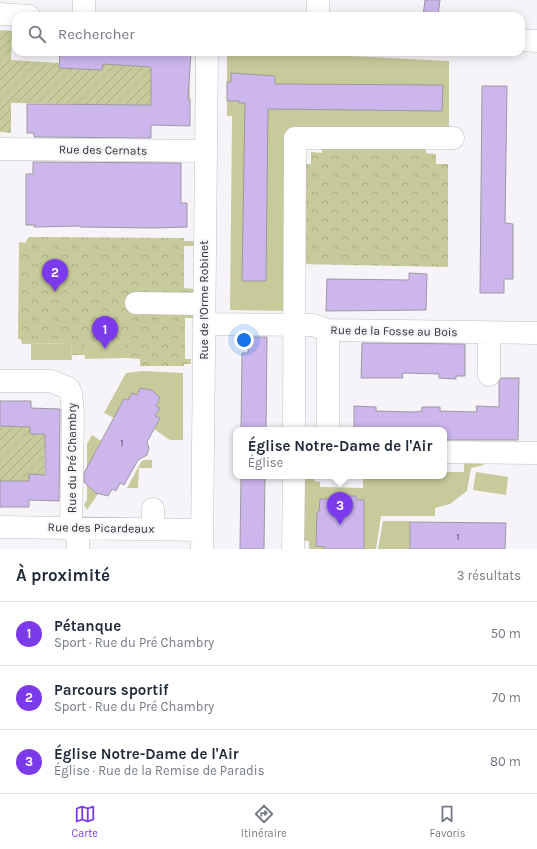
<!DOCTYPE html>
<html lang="fr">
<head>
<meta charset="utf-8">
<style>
	body { margin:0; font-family:Karla,sans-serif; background:#f6f6f7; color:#1f2937 }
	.you { position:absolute; left:244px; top:340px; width:14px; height:14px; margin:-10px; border:3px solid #fff; border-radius:50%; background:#1a73e8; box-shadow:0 0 0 6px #1a73e833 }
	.badge { display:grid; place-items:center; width:26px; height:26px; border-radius:50%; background:#7c3aed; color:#fff; font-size:13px; font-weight:700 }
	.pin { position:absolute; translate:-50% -33px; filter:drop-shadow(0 1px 2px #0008) }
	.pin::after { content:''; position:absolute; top:21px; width:14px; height:12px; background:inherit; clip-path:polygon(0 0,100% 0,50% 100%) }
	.popup { position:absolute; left:233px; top:427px; width:214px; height:52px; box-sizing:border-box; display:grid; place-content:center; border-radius:8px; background:#fff; filter:drop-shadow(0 1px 3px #0005); font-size:13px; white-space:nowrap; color:#747a83 }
	.popup b { font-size:15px; color:#1f2937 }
	.popup::after { content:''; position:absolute; left:50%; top:100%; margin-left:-8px; border:8px solid transparent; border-top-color:#fff }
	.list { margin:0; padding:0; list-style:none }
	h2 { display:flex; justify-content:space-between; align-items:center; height:52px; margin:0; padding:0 16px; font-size:17px }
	h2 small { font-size:13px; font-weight:400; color:#747a83 }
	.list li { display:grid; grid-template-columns:26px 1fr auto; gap:12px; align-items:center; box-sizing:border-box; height:64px; padding:0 16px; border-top:1px solid #e0e1e3 }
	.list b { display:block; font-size:15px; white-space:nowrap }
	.list p { margin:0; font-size:13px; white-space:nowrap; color:#747a83 }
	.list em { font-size:13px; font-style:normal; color:#747a83 }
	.icon { flex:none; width:22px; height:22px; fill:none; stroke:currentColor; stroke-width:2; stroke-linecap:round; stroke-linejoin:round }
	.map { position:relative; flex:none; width:537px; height:549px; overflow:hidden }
	.search { position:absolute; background:#fff; box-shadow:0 2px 10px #0003; left:12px; right:12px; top:12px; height:44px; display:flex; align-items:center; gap:10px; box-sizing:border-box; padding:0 14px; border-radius:12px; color:#747a83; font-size:15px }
	.sheet { height:244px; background:#fff }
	nav { display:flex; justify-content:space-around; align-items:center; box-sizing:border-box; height:56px; border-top:1px solid #e0e1e3; background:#fff; font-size:11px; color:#747a83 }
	nav a { display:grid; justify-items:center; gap:2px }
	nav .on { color:#7c3aed }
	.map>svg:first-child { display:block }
	.grass { fill:#c7ca9a }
	.park { fill:url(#park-crowns) }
	.garden { fill:url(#garden-furrows) }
	.building { fill:#ccb6ec; stroke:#9b9a9e }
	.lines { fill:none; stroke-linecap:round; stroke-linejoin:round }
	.minor-casing { stroke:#c0bec2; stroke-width:23 }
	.minor { stroke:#fff; stroke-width:22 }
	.labels { text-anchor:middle; stroke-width:4; stroke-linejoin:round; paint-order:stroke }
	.number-label { font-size:10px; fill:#585261 }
	.street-label { font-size:12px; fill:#323133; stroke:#f6f4f9 }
</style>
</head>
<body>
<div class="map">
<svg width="537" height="549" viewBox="0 0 537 549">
	<defs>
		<pattern id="park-crowns" width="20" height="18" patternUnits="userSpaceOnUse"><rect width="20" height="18" fill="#c7ca9a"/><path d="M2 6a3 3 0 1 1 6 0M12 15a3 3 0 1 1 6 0" fill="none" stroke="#abae85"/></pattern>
		<pattern id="garden-furrows" width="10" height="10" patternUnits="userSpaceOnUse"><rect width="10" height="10" fill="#c7ca9a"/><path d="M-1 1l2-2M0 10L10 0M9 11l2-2" fill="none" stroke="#abae85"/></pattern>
	</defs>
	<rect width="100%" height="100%" fill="#f6f4f9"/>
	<!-- grass -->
	<path class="grass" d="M227 52H270L449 61V132H290L289 311 230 310 232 121V116H227Z
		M126 342V358L85 359 84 343Z
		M71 343 72 360H31V344Z
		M143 371 183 373V440H170L154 429 160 418 155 416 160 408 156 406 160 398 152 390 140 388 137 395 128 400 124 399 114 418 104 413 126 373Z
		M92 435 101 441 88 466V485L98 494 87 510 84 505 87 500V444Z
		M464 458H482L484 465 471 468 467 491 450 504 435 508V516H381L376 549H364V500H357L356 496H340L339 499H320L319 511 317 512 316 546 325 547V549H309V541L298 540V476H314V481L320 482V487L363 488V476H444V472H464Z
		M144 460H152V468H139L138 488H127L141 462Z
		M476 472 508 477 506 495 473 490Z
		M383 521H410V549H378Z"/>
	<!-- park -->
	<path class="park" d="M322 143H425L426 153 436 154V164H448V267L300 264V164H311V152L322 153Z
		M29 237 184 238V241H198V246H184V288L197 289V318H185V359H191V364H184V366H140V359L126 358V342L85 343V355H72L71 343 22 344 21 339H18L19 242 25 243Z"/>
	<!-- garden -->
	<path class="garden" d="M0 30 12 31 11 60 59 63V68L76 69 85 62V69L102 70 103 64 151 67V73L189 75 190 99H152L151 105 86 104 85 112 77 111V104L11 103V133L0 132Z
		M0 426 30 427V434H45L44 475H29V481H0Z"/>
	<!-- building -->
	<path class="building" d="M425 0H440L438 16H423Z
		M60 52H191L188 99H190V126L151 125V138L34 137V133H27V104L151 105V67L103 64 102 70 59 68Z
		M231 73 275 76V84L443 85 442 111 268 109 266 281H242L245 103H239V101H227V82H231Z
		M482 86H507L505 223 513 224V279H504V293H480Z
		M33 162 181 163V203H187V227L154 228 80 227V226L34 227V225H26V174H33Z
		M409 273 427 274 426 310 326 311 327 279 409 280Z
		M249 337H267L266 430H241L242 353H248Z
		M362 343 465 344V376H456V379L439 378V374L405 373 402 374 403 378H361Z
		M501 378H519L518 440H444V430H354V406L376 407V411L415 412 422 411V407H440V411L474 412 477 411 476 406 499 407V382Z
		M140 388 152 390 160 398 156 406 160 408 155 416 160 418 147 442 149 448 147 455 138 460 124 485 120 483 116 491 112 489 108 496 96 493 84 482V473L124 399 128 400 132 393 137 395Z
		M0 401H31V408L60 409 59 501 29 500V507H0V481H29V474L45 475V434H30V427L0 426Z
		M241 476H265L264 549H240Z
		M340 496H356L357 500H364V549H325V547L316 546 317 512H319L320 499H339Z
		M410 522 506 523 505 549H410Z"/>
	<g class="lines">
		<defs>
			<path id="minor" d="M0 14 29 16
				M84 16V0
				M318 16V0
				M521 40 537 41
				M0 149 206 151
				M136 303 204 304
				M204 324 313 325 328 330 537 333
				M328 330V430
				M489 333V375
				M0 381H51L68 388 71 393 73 413 71 528 78 537V549
				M294 430 295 138H453
				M444 452 537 453
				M0 527 202 530
				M153 529V509
				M202 549 207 52
				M293 549 294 476"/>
		</defs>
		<!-- minor casing -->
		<use href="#minor" class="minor-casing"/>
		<!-- minor -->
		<use href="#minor" class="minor"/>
	</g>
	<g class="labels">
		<!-- number labels -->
		<g class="number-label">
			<text x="122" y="446">1</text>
			<text x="458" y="540">1</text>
		</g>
		<!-- street labels -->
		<g class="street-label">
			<text transform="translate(103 150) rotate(1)" y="4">Rue des Cernats</text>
			<text transform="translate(204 300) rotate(-90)" y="4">Rue de l'Orme Robinet</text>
			<text transform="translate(394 331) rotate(1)" y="4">Rue de la Fosse au Bois</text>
			<text transform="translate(72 458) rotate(-90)" y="4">Rue du Pré Chambry</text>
			<text transform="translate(101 528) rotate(1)" y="4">Rue des Picardeaux</text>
		</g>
	</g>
</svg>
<div class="you"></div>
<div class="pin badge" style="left:105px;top:349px">1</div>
<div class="pin badge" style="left:55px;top:292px">2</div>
<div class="pin badge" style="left:340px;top:525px">3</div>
<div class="popup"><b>Église Notre-Dame de l'Air</b>Église</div>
<div class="search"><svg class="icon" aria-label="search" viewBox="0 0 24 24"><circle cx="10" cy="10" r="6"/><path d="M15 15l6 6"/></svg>Rechercher</div>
</div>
<section class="sheet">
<h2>À proximité<small>3 résultats</small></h2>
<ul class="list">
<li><span class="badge">1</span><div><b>Pétanque</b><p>Sport · Rue du Pré Chambry</p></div><em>50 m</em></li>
<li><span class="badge">2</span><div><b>Parcours sportif</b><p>Sport · Rue du Pré Chambry</p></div><em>70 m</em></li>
<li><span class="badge">3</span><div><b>Église Notre-Dame de l'Air</b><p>Église · Rue de la Remise de Paradis</p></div><em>80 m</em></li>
</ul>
</section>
<nav>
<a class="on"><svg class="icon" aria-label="map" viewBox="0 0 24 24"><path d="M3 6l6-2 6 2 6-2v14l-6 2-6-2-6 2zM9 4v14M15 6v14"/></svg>Carte</a>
<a><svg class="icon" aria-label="directions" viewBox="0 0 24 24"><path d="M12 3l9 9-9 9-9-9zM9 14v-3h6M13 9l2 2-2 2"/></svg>Itinéraire</a>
<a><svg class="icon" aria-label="saved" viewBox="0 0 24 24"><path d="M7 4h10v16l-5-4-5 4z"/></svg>Favoris</a>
</nav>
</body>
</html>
